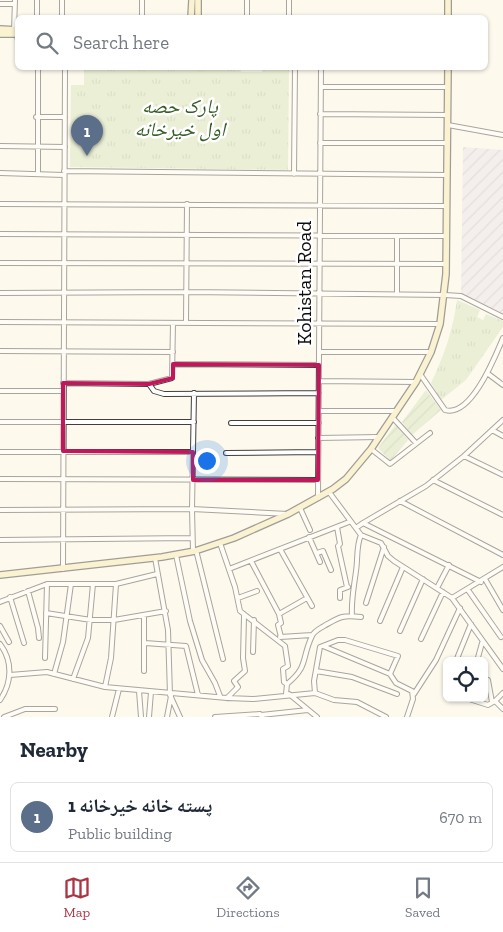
<!DOCTYPE html>
<html lang="en">
<head>
<meta charset="utf-8">
<style>
	body { margin:0; font-family:"Zilla Slab","Noto Naskh Arabic",serif; background:#f2f2f3; color:#1f2937 }
	.controls { position:absolute; right:15px; bottom:15px; display:grid; overflow:hidden; border-radius:8px; box-shadow:0 1px 4px #0004 }
	.controls button { width:45px; height:45px; display:grid; place-items:center; padding:0; border:0; border-bottom:1px solid #e0e1e3; background:#fff; color:#1f2937; font:25px sans-serif }
	.you { position:absolute; left:206px; top:460px; width:18px; height:18px; margin:-12px; border:4px solid #fff; border-radius:50%; background:#1a73e8; box-shadow:0 0 0 8px #1a73e833 }
	.badge { display:grid; place-items:center; width:32px; height:32px; border-radius:50%; background:#ac3543; color:#fff; font-size:16px; font-weight:700 }
	.pin { position:absolute; translate:-50% -41px; filter:drop-shadow(0 1px 2px #0008) }
	.pin::after { content:''; position:absolute; top:26px; width:18px; height:15px; background:inherit; clip-path:polygon(0 0,100% 0,50% 100%) }
	.list { margin:0; padding:0; list-style:none }
	h2 { display:flex; justify-content:space-between; align-items:center; height:65px; margin:0; padding:0 20px; font-size:21px }
	h2 small { font-size:16px; font-weight:400; color:#747a83 }
	.list li { display:grid; grid-template-columns:32px 1fr auto; gap:15px; align-items:center; box-sizing:border-box; height:70px; margin:0 10px 10px; padding:0 10px; border:1px solid #e0e1e3; border-radius:8px }
	.list b { display:block; font-size:19px; white-space:nowrap }
	.list p { margin:0; font-size:16px; white-space:nowrap; color:#747a83 }
	.list em { font-size:16px; font-style:normal; color:#747a83 }
	.icon { flex:none; width:28px; height:28px; fill:none; stroke:currentColor; stroke-width:2; stroke-linecap:round; stroke-linejoin:round }
	.map { position:relative; flex:none; width:503px; height:717px; overflow:hidden }
	.search { position:absolute; background:#fff; box-shadow:0 1px 4px #0004; left:15px; right:15px; top:15px; height:55px; display:flex; align-items:center; gap:12px; box-sizing:border-box; padding:0 18px; border-radius:8px; color:#747a83; font-size:19px }
	.sheet { height:145px; background:#fff }
	nav { display:flex; justify-content:space-around; align-items:center; box-sizing:border-box; height:70px; border-top:1px solid #e0e1e3; background:#fff; font-size:14px; color:#747a83 }
	nav a { display:grid; justify-items:center; gap:2px }
	nav .on { color:#ac3543 }
	.map>svg:first-child { display:block }
	.industrial { fill:url(#industrial-furrows) }
	.park { fill:url(#park-tufts) }
	.garden { fill:url(#garden-furrows) }
	.lines { fill:none; stroke-linecap:round; stroke-linejoin:round }
	.minor-casing { stroke:#3f3f3f; stroke-width:6 }
	.secondary-casing { stroke:#2e2e2e; stroke-width:8 }
	.minor { stroke:#fff; stroke-width:4 }
	.secondary { stroke:#f5e9b0; stroke-width:5.5 }
	.marked { fill:none; stroke:#c2185b; stroke-width:4; stroke-linejoin:round }
	.labels { text-anchor:middle; stroke-width:5; stroke-linejoin:round; paint-order:stroke }
	.park-label { font-size:20px; font-style:italic; fill:#345c24; stroke:#fff }
	.street-label { font-size:20px; fill:#0c0c0c; stroke:#fff }
</style>
</head>
<body>
<div class="map">
<svg width="503" height="717" viewBox="0 0 503 717">
	<defs>
		<pattern id="industrial-furrows" width="10" height="10" patternUnits="userSpaceOnUse" patternTransform="scale(1.25)"><rect width="10" height="10" fill="#e8e1ea"/><path d="M-1 1l2-2M0 10L10 0M9 11l2-2" fill="none" stroke="#c6c0c8"/></pattern>
		<pattern id="park-tufts" width="24" height="20" patternUnits="userSpaceOnUse" patternTransform="scale(1.25)"><rect width="24" height="20" fill="#d3e3bb"/><path d="M3 7l-1-3M5 7V3M7 7l1-3M15 17l-1-3M17 17v-4M19 17l1-3" fill="none" stroke="#b4c2a0"/></pattern>
		<pattern id="garden-furrows" width="10" height="10" patternUnits="userSpaceOnUse" patternTransform="scale(1.25)"><rect width="10" height="10" fill="#d3e3bb"/><path d="M-1 1l2-2M0 10L10 0M9 11l2-2" fill="none" stroke="#b4c2a0"/></pattern>
	</defs>
	<rect width="100%" height="100%" fill="#fdf9ed"/>
	<!-- industrial -->
	<path class="industrial" d="M463 147 503 150V315L461 294Z"/>
	<!-- park -->
	<path class="park" d="M84 68H240L241 72H262L263 68H289L288 170 70 167 71 85H84Z
		M457 300 480 310 477 317 483 320 486 314 503 321V327L466 380 441 400 431 383C444 356 453 330 457 300Z"/>
	<!-- garden -->
	<path class="garden" d="M426 390 441 410 412 435 402 422Z
		M396 424 408 440 390 461 378 448Z"/>
	<g class="lines">
		<defs>
			<path id="minor" d="M289 0V18
				M0 4H15
				M37 18V0
				M62 18V0
				M142 18V0
				M247 18V0
				M14 30 15 0
				M17 34 18 41
				M321 87H448
				M320 114 448 115
				M36 117H65
				M448 125 503 135
				M320 143H448
				M0 146 65 147
				M64 171 447 175
				M0 173 64 175
				M38 173V68
				M294 174 295 68
				M0 204 446 206
				M0 234 446 236
				M397 237V294
				M0 263 446 264
				M0 293 187 292 445 295 461 296 503 317
				M0 322 440 324
				M186 322 187 204
				M0 351 173 352
				M319 352H431
				M173 364 319 365
				M487 373 503 385
				M420 374 445 410C471 418 495 357 503 338
				M319 381 416 382
				M63 383 149 384 172 378 173 323
				M149 384 154 391 164 394 319 393
				M0 391H63
				M319 411H397
				M392 417 416 443
				M0 422H194
				M231 423H319
				M492 430 503 436
				M318 438 379 437
				M371 449 390 464 430 433
				M0 452H192
				M226 453 318 452
				M464 456 503 475
				M0 479 318 480
				M433 480 503 515
				M329 492 361 535 381 543 388 556 394 561 452 598 503 669
				M318 498 321 68
				M400 501 503 555
				M300 508 310 530
				M0 510 192 509 288 514
				M363 523 426 486 464 456 503 420
				M337 527 340 544 338 546 347 587
				M356 528 363 523 481 582
				M309 537 320 562
				M0 540 192 538
				M220 543 235 587 240 611 285 646 288 666 283 669 284 682 287 684
				M280 549 312 606
				M196 550 223 659
				M193 551 192 509 194 393
				M317 553 323 551 331 570
				M176 555 190 621 202 660 215 683 220 696
				M155 558 168 630 170 695 180 717
				M251 561 279 614 281 623 278 625 281 637
				M63 569 65 68
				M229 569 349 522
				M485 579 503 610
				M437 588 449 565
				M468 590 501 637
				M28 591 38 628 39 638
				M10 597 24 643
				M238 598 257 591
				M340 598V590L348 587
				M452 598 503 567
				M0 602 47 584H116L157 574
				M366 603 384 547
				M46 613 91 620H114L166 611
				M279 614 307 598
				M352 616C351 600 354 587 356 571 358 559 356 546 361 535
				M380 621 403 567
				M0 626 9 642
				M400 631 423 579
				M280 637 312 635
				M421 639 443 592
				M145 643 186 646 198 695
				M0 644C13 661 12 683 0 700
				M323 646 390 674 396 683 412 691 413 699 407 717
				M253 652 254 620
				M45 658 47 584
				M456 661 471 624
				M477 661 482 643
				M144 671V615
				M316 671 352 677 397 694
				M54 674 63 642 71 584
				M10 675 47 672 105 687 227 698 253 699 315 693 334 700 357 702 386 717
				M73 679 88 638 93 584
				M488 680 492 702
				M105 687 111 658 116 584
				M139 691 141 717
				M315 693 314 681 320 647 338 640H345L398 656 390 674
				M503 693 495 701 503 709
				M286 694 287 684C309 666 301 659 312 636 314 631 319 629 324 626 340 617 341 615 361 617
				M289 694 317 717
				M414 694 436 660 460 608
				M227 698 238 687 234 681 245 671 243 658 244 616
				M466 698 488 705 495 701
				M261 715 308 710
				M4 717 25 709H55
				M112 717 119 689
				M149 717 151 692
				M167 717 171 696
				M215 717 260 714 262 717"/>
			<path id="secondary" d="M191 18 192 0
				M198 18V0
				M448 18V0
				M0 29 18 30
				M0 34H18
				M0 575 162 557 195 551 234 538 288 514 333 489 346 479 371 449 416 382 431 352 440 324 446 274 448 68"/>
		</defs>
		<!-- minor casing -->
		<use href="#minor" class="minor-casing"/>
		<!-- secondary casing -->
		<use href="#secondary" class="secondary-casing"/>
		<!-- minor -->
		<use href="#minor" class="minor"/>
		<!-- secondary -->
		<use href="#secondary" class="secondary"/>
	</g>
	<!-- marked area -->
	<path d="M0 0H503V717H0ZM173 364 319 365 318 480H193V452L63 451V383L149 384 173 378Z" fill="#fdf9ed" fill-opacity=".55" fill-rule="evenodd"/>
	<path class="marked" d="M173 364 319 365 318 480H193V452L63 451V383L149 384 173 378Z"/>
	<g class="labels">
		<!-- park labels -->
		<g class="park-label">
			<text x="180" y="113">پارک حصه<tspan x="180" dy="23">اول خیرخانه</tspan></text>
		</g>
		<!-- street labels -->
		<g class="street-label">
			<text transform="translate(304 283) rotate(-90)" y="7">Kohistan Road</text>
		</g>
	</g>
</svg>
<div class="controls">
<button><svg class="icon" aria-label="locate" viewBox="0 0 24 24"><circle cx="12" cy="12" r="6"/><path d="M12 2v4M12 18v4M2 12h4M18 12h4"/></svg></button>
</div>
<div class="you"></div>
<div class="pin badge" style="left:87px;top:156px;background:#5c6f8a">1</div>
<div class="search"><svg class="icon" aria-label="search" viewBox="0 0 24 24"><circle cx="10" cy="10" r="6"/><path d="M15 15l6 6"/></svg>Search here</div>
</div>
<section class="sheet">
<h2>Nearby<small></small></h2>
<ul class="list">
<li><span class="badge" style="background:#5c6f8a">1</span><div><b>1 پسته خانه خیرخانه</b><p>Public building</p></div><em>670 m</em></li>
</ul>
</section>
<nav>
<a class="on"><svg class="icon" aria-label="map" viewBox="0 0 24 24"><path d="M3 6l6-2 6 2 6-2v14l-6 2-6-2-6 2zM9 4v14M15 6v14"/></svg>Map</a>
<a><svg class="icon" aria-label="directions" viewBox="0 0 24 24"><path d="M12 3l9 9-9 9-9-9zM9 14v-3h6M13 9l2 2-2 2"/></svg>Directions</a>
<a><svg class="icon" aria-label="saved" viewBox="0 0 24 24"><path d="M7 4h10v16l-5-4-5 4z"/></svg>Saved</a>
</nav>
</body>
</html>
